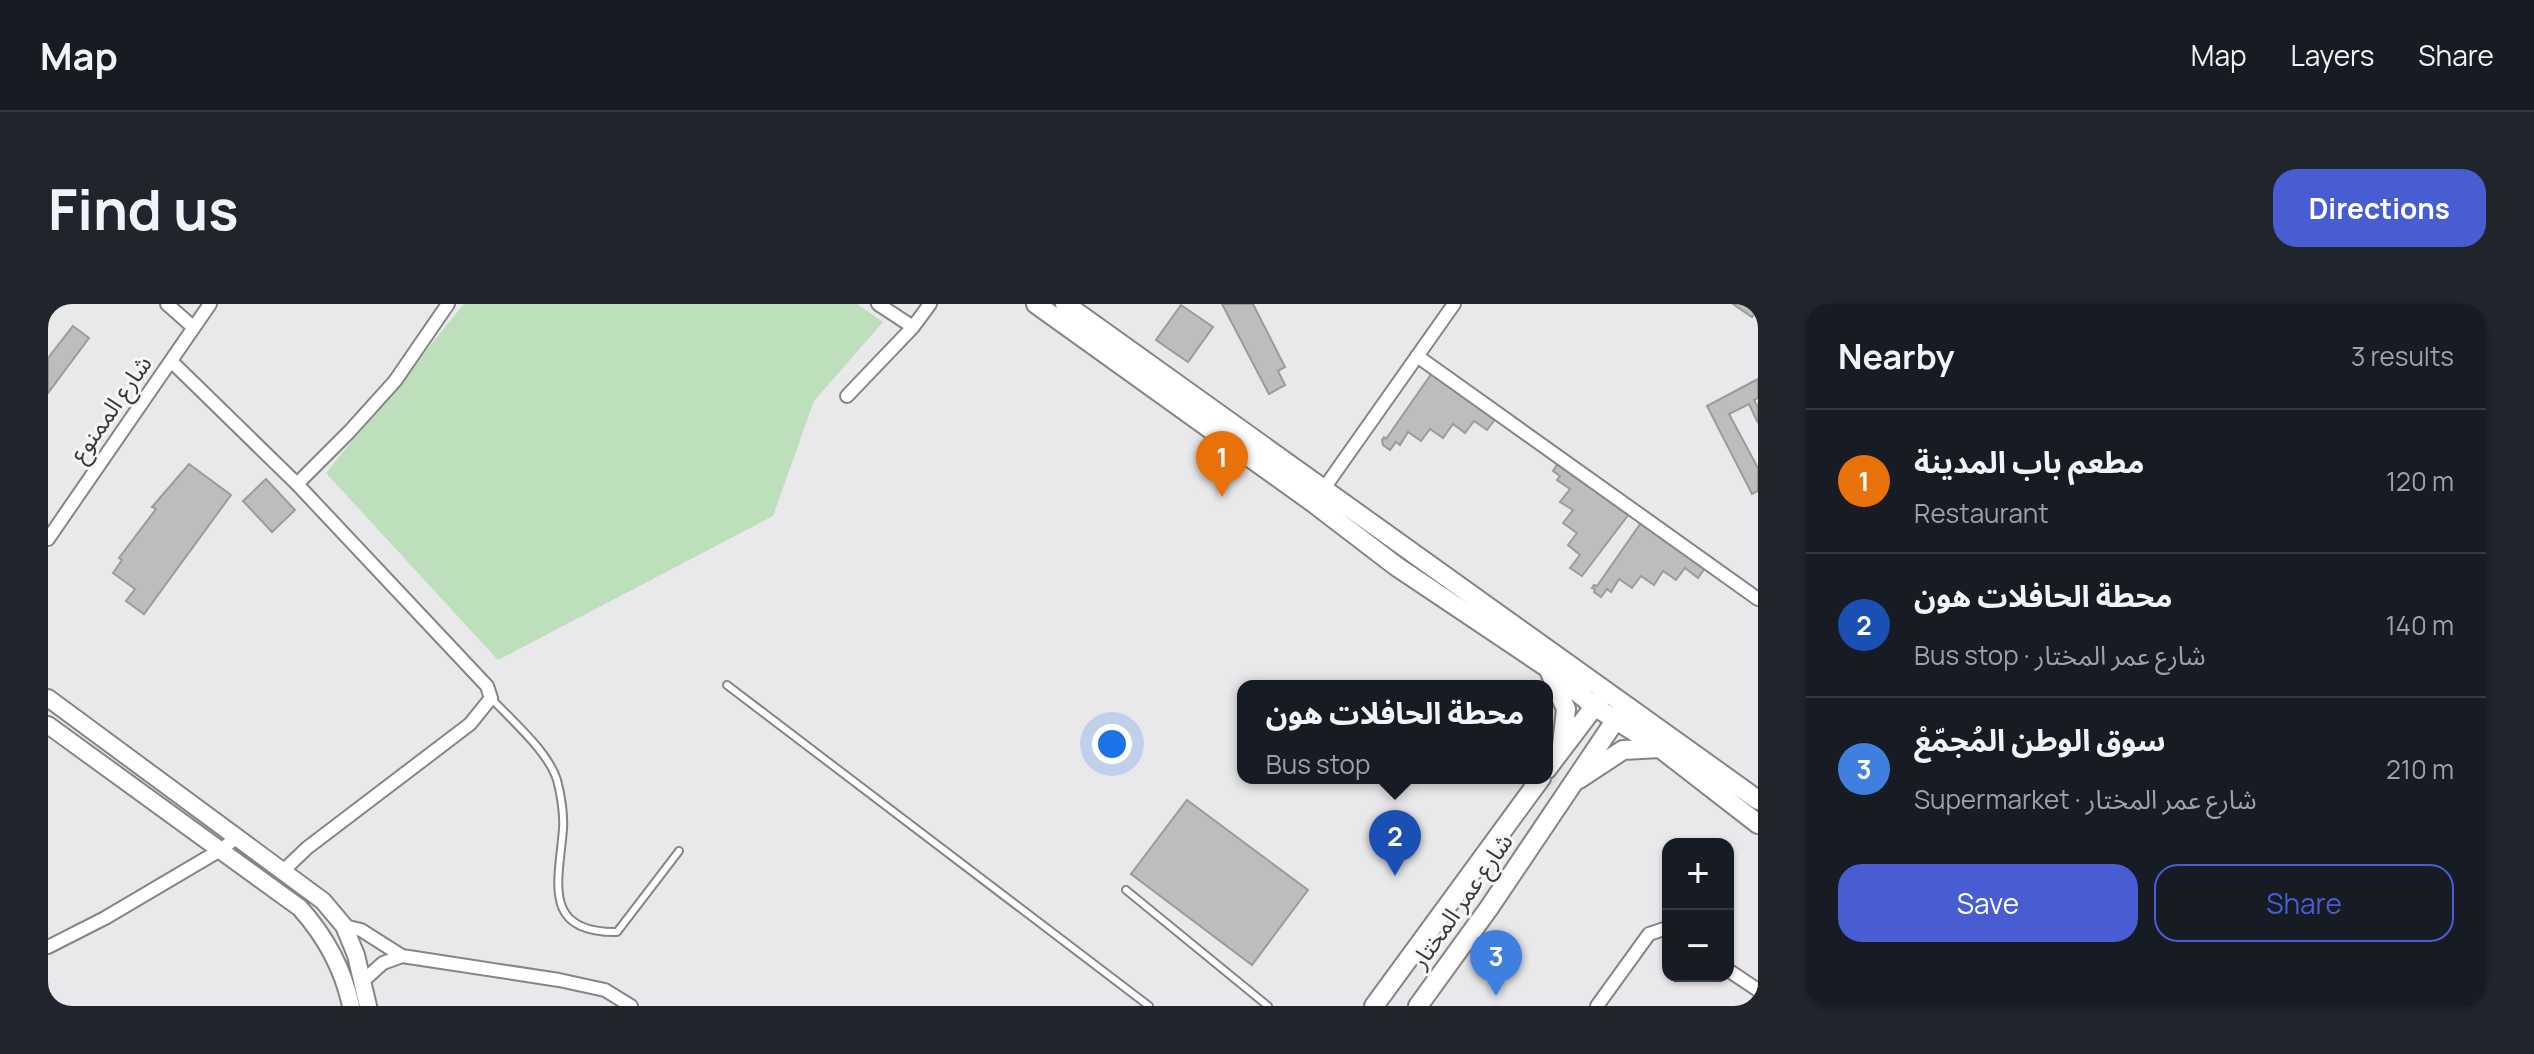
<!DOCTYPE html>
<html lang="en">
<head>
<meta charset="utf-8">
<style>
	body { margin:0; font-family:Manrope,"Noto Sans Arabic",sans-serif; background:#20242c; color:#f1f3f6 }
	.controls { position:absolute; right:24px; bottom:24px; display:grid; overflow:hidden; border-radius:16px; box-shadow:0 2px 6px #0004 }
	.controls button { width:72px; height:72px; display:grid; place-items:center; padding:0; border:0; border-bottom:2px solid #363941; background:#171b24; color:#f1f3f6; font:40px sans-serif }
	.you { position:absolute; left:1064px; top:440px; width:28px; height:28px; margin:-20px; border:6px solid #fff; border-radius:50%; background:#1a73e8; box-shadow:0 0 0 12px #1a73e833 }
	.badge { display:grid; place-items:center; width:52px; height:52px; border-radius:50%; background:#495dd2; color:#fff; font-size:26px; font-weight:700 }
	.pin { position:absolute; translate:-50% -66px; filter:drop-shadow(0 2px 4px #0008) }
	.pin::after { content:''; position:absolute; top:42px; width:28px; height:24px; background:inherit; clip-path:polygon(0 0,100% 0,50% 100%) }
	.popup { position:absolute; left:1189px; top:376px; width:316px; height:104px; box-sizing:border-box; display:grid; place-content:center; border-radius:16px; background:#171b24; filter:drop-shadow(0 2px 6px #0005); font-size:26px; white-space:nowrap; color:#9ea1a6 }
	.popup b { font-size:30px; color:#f1f3f6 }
	.popup::after { content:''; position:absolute; left:50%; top:100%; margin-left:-16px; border:16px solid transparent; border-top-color:#171b24 }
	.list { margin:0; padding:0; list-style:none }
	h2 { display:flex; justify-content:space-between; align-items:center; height:104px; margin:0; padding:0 32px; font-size:34px }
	h2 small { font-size:26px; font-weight:400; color:#9ea1a6 }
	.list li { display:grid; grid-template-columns:52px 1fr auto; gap:24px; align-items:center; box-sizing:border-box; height:144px; padding:0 32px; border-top:2px solid #363941 }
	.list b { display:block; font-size:30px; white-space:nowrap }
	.list p { margin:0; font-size:26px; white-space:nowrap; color:#9ea1a6 }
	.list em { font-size:26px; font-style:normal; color:#9ea1a6 }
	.actions { display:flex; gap:16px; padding:24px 32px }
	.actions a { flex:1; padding:18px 0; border:2px solid #495dd2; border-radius:24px; text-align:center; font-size:28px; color:#495dd2 }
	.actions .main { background:#495dd2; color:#fff }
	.map { position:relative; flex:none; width:1710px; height:702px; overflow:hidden; border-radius:24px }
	header { display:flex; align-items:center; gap:48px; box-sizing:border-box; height:112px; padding:0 40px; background:#171b24; border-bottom:2px solid #363941 }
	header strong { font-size:38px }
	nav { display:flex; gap:44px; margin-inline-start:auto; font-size:28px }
	.intro { display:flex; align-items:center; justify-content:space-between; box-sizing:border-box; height:192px; padding:0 48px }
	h1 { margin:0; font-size:56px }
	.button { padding:20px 36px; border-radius:24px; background:#495dd2; color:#fff; font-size:28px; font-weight:700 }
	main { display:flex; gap:48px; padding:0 48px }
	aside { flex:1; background:#171b24; border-radius:24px; box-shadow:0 2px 6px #0004 }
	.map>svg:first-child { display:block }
	.green { fill:#bddfbb }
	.building { fill:#bebdbe; stroke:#9c9a9b; stroke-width:2 }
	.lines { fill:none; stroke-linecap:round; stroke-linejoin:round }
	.lane-casing { stroke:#858587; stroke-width:10 }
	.street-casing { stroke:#858587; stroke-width:16 }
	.secondary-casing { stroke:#858587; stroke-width:20 }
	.primary-casing { stroke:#858587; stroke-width:22 }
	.lane { stroke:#fff; stroke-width:6 }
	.street { stroke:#fff; stroke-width:12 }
	.secondary { stroke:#fff; stroke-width:16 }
	.primary { stroke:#fff; stroke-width:18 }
	.labels { text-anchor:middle; stroke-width:6; stroke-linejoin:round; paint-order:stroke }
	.street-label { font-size:24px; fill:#3a3a3b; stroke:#f6f7f8 }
</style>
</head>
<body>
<header>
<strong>Map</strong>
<nav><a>Map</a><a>Layers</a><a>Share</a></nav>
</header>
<div class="intro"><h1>Find us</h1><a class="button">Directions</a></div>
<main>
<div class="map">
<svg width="1710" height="702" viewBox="0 0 1710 702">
	<rect width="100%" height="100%" fill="#e9e9eb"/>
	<!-- green -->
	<path class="green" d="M416 0H809L835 18 766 97 725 212 450 356 278 169Z"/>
	<!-- building -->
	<path class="building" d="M1174 0H1205L1237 63 1230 67 1237 81 1221 90Z
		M1685 0H1710V4L1704 13Z
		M1133 1 1165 23 1140 58 1108 36Z
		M25 22 41 34 0 89V54Z
		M1384 69 1448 114 1439 126 1426 117 1417 129 1405 120 1395 134 1382 125 1373 137 1360 128 1352 141 1348 138 1342 146 1335 141 1334 136 1336 133 1338 135Z
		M1710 75V94L1706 96 1710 103V119L1701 100 1681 110 1710 164V187L1704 190 1659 102Z
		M1510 159 1581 210 1534 272 1522 264 1532 251 1520 241 1529 229 1515 219 1525 206 1512 198 1522 185 1509 176 1512 172 1505 167Z
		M141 160 183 191 96 310 78 297 87 285 65 269 74 256 71 254 108 205 104 203Z
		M218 175 247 206 224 228 195 197Z
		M1595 216 1659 261 1650 274 1637 264 1628 276 1615 267 1606 281 1593 272 1584 284 1571 275 1563 288 1559 285 1553 293 1546 288 1547 285 1544 284 1546 281 1549 282Z
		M1139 496 1260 586 1204 661 1083 570Z"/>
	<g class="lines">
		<defs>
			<path id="lane" d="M679 381 1101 702
				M443 394C463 416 500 447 509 476 513 490 516 511 515 525 511 577 493 629 569 628L631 547
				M1078 586 1220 702"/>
			<path id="street" d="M119 0 145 23
				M830 0 865 23
				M1369 52 1710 295
				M123 57 249 180 439 382 443 394 422 420 259 544 235 567
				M799 92 865 23 882 0
				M249 180 301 128 347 77 400 0
				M1272 190 1406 0
				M0 235 162 0
				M296 622 313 626 354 652 511 676 557 686 583 702
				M0 643 57 614 174 545 189 533
				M1680 666 1710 686
				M315 677 335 659 354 652
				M1549 702 1601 630 1616 625 1620 627"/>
			<path id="secondary" d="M0 394 275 597 296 622 308 651 320 702
				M0 421 252 604C277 632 295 664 303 702"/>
			<path id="primary" d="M988 0 1267 200 1348 262 1500 364 1546 402 1612 444 1710 520
				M1017 0 1710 496
				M1501 366 1518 405 1514 441
				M1499 465 1552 395
				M1531 475 1575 446 1612 444
				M1326 702 1493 474
				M1370 702 1441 604 1575 405"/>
		</defs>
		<!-- lane casing -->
		<use href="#lane" class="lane-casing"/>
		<!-- street casing -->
		<use href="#street" class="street-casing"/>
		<!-- secondary casing -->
		<use href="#secondary" class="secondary-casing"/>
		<!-- primary casing -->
		<use href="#primary" class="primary-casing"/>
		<!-- lane -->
		<use href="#lane" class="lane"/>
		<!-- street -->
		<use href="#street" class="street"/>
		<!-- secondary -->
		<use href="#secondary" class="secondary"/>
		<!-- primary -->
		<use href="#primary" class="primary"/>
	</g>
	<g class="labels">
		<!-- street labels -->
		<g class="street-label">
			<text transform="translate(63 105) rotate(-55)" y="8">شارع الممنوع</text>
			<text transform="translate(1414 597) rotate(-55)" y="8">شارع عمر المختار</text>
		</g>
	</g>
</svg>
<div class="controls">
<button>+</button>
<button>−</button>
</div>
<div class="you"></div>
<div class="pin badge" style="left:1174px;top:193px;background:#e8710a">1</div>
<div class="pin badge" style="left:1347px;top:572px;background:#1a4fb4">2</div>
<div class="popup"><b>محطة الحافلات هون</b>Bus stop</div>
<div class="pin badge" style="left:1448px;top:692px;background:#3f7fe0">3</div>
</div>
<aside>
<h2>Nearby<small>3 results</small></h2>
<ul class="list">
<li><span class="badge" style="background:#e8710a">1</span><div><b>مطعم باب المدينة</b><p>Restaurant</p></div><em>120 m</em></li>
<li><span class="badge" style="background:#1a4fb4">2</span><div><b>محطة الحافلات هون</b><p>Bus stop · شارع عمر المختار</p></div><em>140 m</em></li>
<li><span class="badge" style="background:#3f7fe0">3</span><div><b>سوق الوطن المُجمّعْ</b><p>Supermarket · شارع عمر المختار</p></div><em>210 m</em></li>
</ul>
<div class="actions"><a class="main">Save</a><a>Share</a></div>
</aside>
</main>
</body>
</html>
